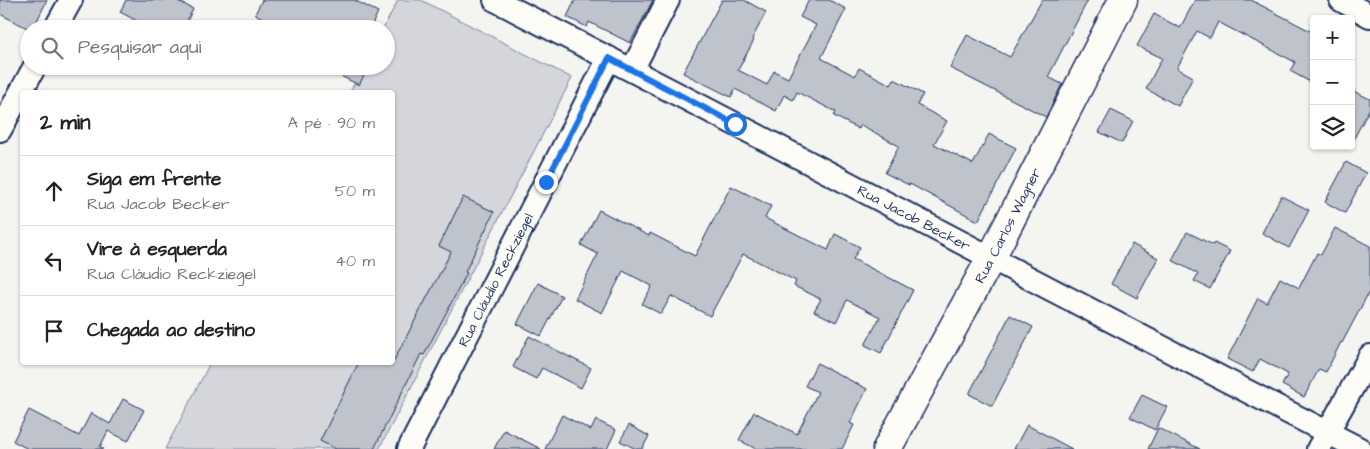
<!DOCTYPE html>
<html lang="pt">
<head>
<meta charset="utf-8">
<style>
	body { margin:0; font-family:"Architects Daughter",sans-serif; background:#f2f2f2; color:#222 }
	.controls { position:absolute; right:15px; top:15px; display:grid; overflow:hidden; border-radius:5px; box-shadow:0 1px 4px #0004 }
	.controls button { width:45px; height:45px; display:grid; place-items:center; padding:0; border:0; border-bottom:1px solid #e0e0e0; background:#fff; color:#222; font:25px sans-serif }
	.stop { position:absolute; width:15px; height:15px; margin:-11px; border:4px solid #1a73e8; border-radius:50%; background:#fff }
	.stop.end { background:#1a73e8; border-color:#fff; box-shadow:0 1px 5px #0008 }
	.list { margin:0; padding:0; list-style:none }
	h2 { display:flex; justify-content:space-between; align-items:center; height:65px; margin:0; padding:0 20px; font-size:21px }
	h2 small { font-size:16px; font-weight:400; color:#767676 }
	.list li { display:grid; grid-template-columns:32px 1fr auto; gap:15px; align-items:center; box-sizing:border-box; height:70px; padding:0 20px; border-top:1px solid #e0e0e0 }
	.list b { display:block; font-size:19px; white-space:nowrap }
	.list p { margin:0; font-size:16px; white-space:nowrap; color:#767676 }
	.list em { font-size:16px; font-style:normal; color:#767676 }
	.icon { flex:none; width:28px; height:28px; fill:none; stroke:currentColor; stroke-width:2; stroke-linecap:round; stroke-linejoin:round }
	.map { position:relative; flex:none; width:1370px; height:449px; overflow:hidden }
	.search { position:absolute; background:#fff; box-shadow:0 1px 4px #0004; left:20px; top:20px; width:375px; height:55px; display:flex; align-items:center; gap:12px; box-sizing:border-box; padding:0 18px; border-radius:28px; color:#767676; font-size:19px }
	.panel { position:absolute; background:#fff; box-shadow:0 1px 4px #0004; left:20px; top:90px; width:375px; height:275px; border-radius:5px }
	.map>svg:first-child { display:block }
	.green { fill:#d4d6db; stroke:#78829c }
	.building { fill:#bfc3cc; stroke:#1b2f5e }
	.lines { fill:none; stroke-linecap:round; stroke-linejoin:round }
	.street-casing { stroke:#1b2f5e; stroke-width:26 }
	.secondary-casing { stroke:#1b2f5e; stroke-width:31 }
	.street { stroke:#fdfcf7; stroke-width:22 }
	.secondary { stroke:#fdfcf7; stroke-width:28 }
	.route { stroke:#1a73e8; stroke-width:6 }
	.labels { text-anchor:middle; stroke-width:4; stroke-linejoin:round; paint-order:stroke }
	.street-label { font-size:14px; fill:#1b2f5e; stroke:#fdfcf7 }
</style>
</head>
<body>
<div class="map">
<svg width="1370" height="449" viewBox="0 0 1370 449">
	<rect width="100%" height="100%" fill="#f4f4f1"/>
	<filter id="ink" filterUnits="userSpaceOnUse"><feTurbulence type="fractalNoise" baseFrequency=".02" numOctaves="2"/><feDisplacementMap in="SourceGraphic" scale="10" xChannelSelector="R" yChannelSelector="G"/><feConvolveMatrix kernelMatrix="1 2 1 2 8 2 1 2 1" color-interpolation-filters="sRGB"/></filter>
	<g filter="url(#ink)">
		<!-- green -->
		<path class="green" d="M398 0H421L572 78 379 449H165L210 363 392 362V92H350L363 66H386V29H383Z"/>
		<!-- building -->
		<path class="building" d="M0 0H47L33 29H29L0 14Z
			M126 0H176L193 9 183 29H152L120 12Z
			M262 0H354L378 12 370 29H310L298 22 295 29H283L255 14Z
			M575 0H653L630 43 589 22 587 27 567 17Z
			M722 0H744L766 12 752 39 754 40 738 70 767 85 774 71 788 78 816 25 800 17 809 0H829L846 9 821 58 855 76 859 68 891 85 894 79 923 94 917 105 947 121 934 144 973 164 989 134 1016 148 978 221 910 184 909 185 885 173 899 146 861 125 859 129 834 116 836 112 797 92 793 100 784 95 776 111 735 89 731 97 683 73Z
			M1042 0H1088L1048 77 1062 84 1046 117 950 68 967 35 1010 57Z
			M1195 0H1251L1314 33V84L1290 71 1295 62 1218 22 1210 38 1197 31 1177 68 1193 77 1178 106 1146 89 1162 58 1137 46 1154 14 1180 28Z
			M320 66H369L359 85Z
			M1351 90 1370 99V108L1351 144Z
			M1111 110 1133 121 1122 143 1099 132Z
			M1346 162 1366 173 1345 213 1325 202Z
			M731 186 771 206 765 218 828 250 835 234 860 247 853 259 913 290 881 353 865 345 880 317 847 300 836 322 814 311 821 299 794 286 796 281 743 254 710 316 671 296 661 314 642 304 652 286 623 271 602 313 575 299 598 254 581 245 599 210 649 236 650 233 695 256Z
			M1281 196 1309 210 1289 248 1262 233Z
			M463 197 494 212 465 272 467 273 424 355 421 354 374 449H336L320 441 359 362H393L451 252 439 246Z
			M1335 228 1370 246V290L1342 343 1341 342 1326 372 1319 369 1304 397 1282 385 1288 374 1260 359 1253 372 1227 359 1258 298 1267 303 1280 278 1299 288 1317 253 1321 255Z
			M1187 232 1213 245 1214 243 1230 251 1210 289 1194 281 1198 274 1172 260Z
			M1132 244 1158 258 1137 298 1111 284Z
			M538 283 562 296 541 336 517 324Z
			M1010 315 1033 327 992 406 969 394Z
			M529 336 591 368 581 388 542 368 536 379 513 367Z
			M817 363 867 389 850 423 854 425 842 449H756L739 440 754 412 797 434 818 392 805 386Z
			M1142 395 1167 407 1155 430 1130 417Z
			M123 399 144 410 128 441 108 431 100 447 104 449H28L13 441 29 410 79 436 91 413 110 424Z
			M562 415 591 430 596 420 616 430 607 449H545Z
			M629 425 649 436 642 449H636L620 441Z
			M1027 425 1072 449H1014Z
			M1158 428 1200 449H1148Z
			M504 430 541 449H494Z"/>
		<g class="lines">
			<defs>
				<g id="street">
					<path id="s1" d="M495 0C784 147 1070 302 1360 449"/>
					<path d="M1341 0 1370 16"/>
					<path d="M55 29 71 0"/>
					<path d="M632 70 668 0"/>
					<path d="M0 130 35 66"/>
					<path id="s2" d="M409 449 609 58"/>
					<path d="M1318 449 1370 356"/>
				</g>
				<g id="secondary">
					<path id="s3" d="M887 449 991 258 1123 0"/>
				</g>
			</defs>
			<!-- street casing -->
			<use href="#street" class="street-casing"/>
			<!-- secondary casing -->
			<use href="#secondary" class="secondary-casing"/>
			<!-- street -->
			<use href="#street" class="street"/>
			<!-- secondary -->
			<use href="#secondary" class="secondary"/>
		</g>
	</g>
	<g class="lines" filter="url(#ink)">
		<!-- route -->
		<path class="route" d="M546 182 609 58 735 124"/>
	</g>
	<g class="labels">
		<!-- street labels -->
		<g class="street-label">
			<text dy="5" stroke="none"><textPath href="#s1" startOffset="472">Rua Jacob Becker</textPath></text>
			<text dy="5" stroke="none"><textPath href="#s3" startOffset="254">Rua Carlos Wagner</textPath></text>
			<text dy="5" stroke="none"><textPath href="#s2" startOffset="190">Rua Cláudio Reckziegel</textPath></text>
		</g>
	</g>
</svg>
<div class="controls">
<button>+</button>
<button>−</button>
<button><svg class="icon" aria-label="layers" viewBox="0 0 24 24"><path d="M12 4l9 5-9 5-9-5zM3 14l9 5 9-5"/></svg></button>
</div>
<div class="stop" style="left:735px;top:124px"></div>
<div class="stop end" style="left:546px;top:182px"></div>
<div class="search"><svg class="icon" aria-label="search" viewBox="0 0 24 24"><circle cx="10" cy="10" r="6"/><path d="M15 15l6 6"/></svg>Pesquisar aqui</div>
<section class="panel">
<h2>2 min<small>A pé · 90 m</small></h2>
<ul class="list">
<li><svg class="icon" aria-label="ahead" viewBox="0 0 24 24"><path d="M12 20V5M6 11l6-6 6 6"/></svg><div><b>Siga em frente</b><p>Rua Jacob Becker</p></div><em>50 m</em></li>
<li><svg class="icon" aria-label="left" viewBox="0 0 24 24"><path d="M17 20v-9H6M10 6l-5 5 5 5"/></svg><div><b>Vire à esquerda</b><p>Rua Cláudio Reckziegel</p></div><em>40 m</em></li>
<li><svg class="icon" aria-label="arrive" viewBox="0 0 24 24"><path d="M6 21V4h12l-3 4 3 4H6"/></svg><div><b>Chegada ao destino</b></div></li>
</ul>
</section>
</div>
</body>
</html>
